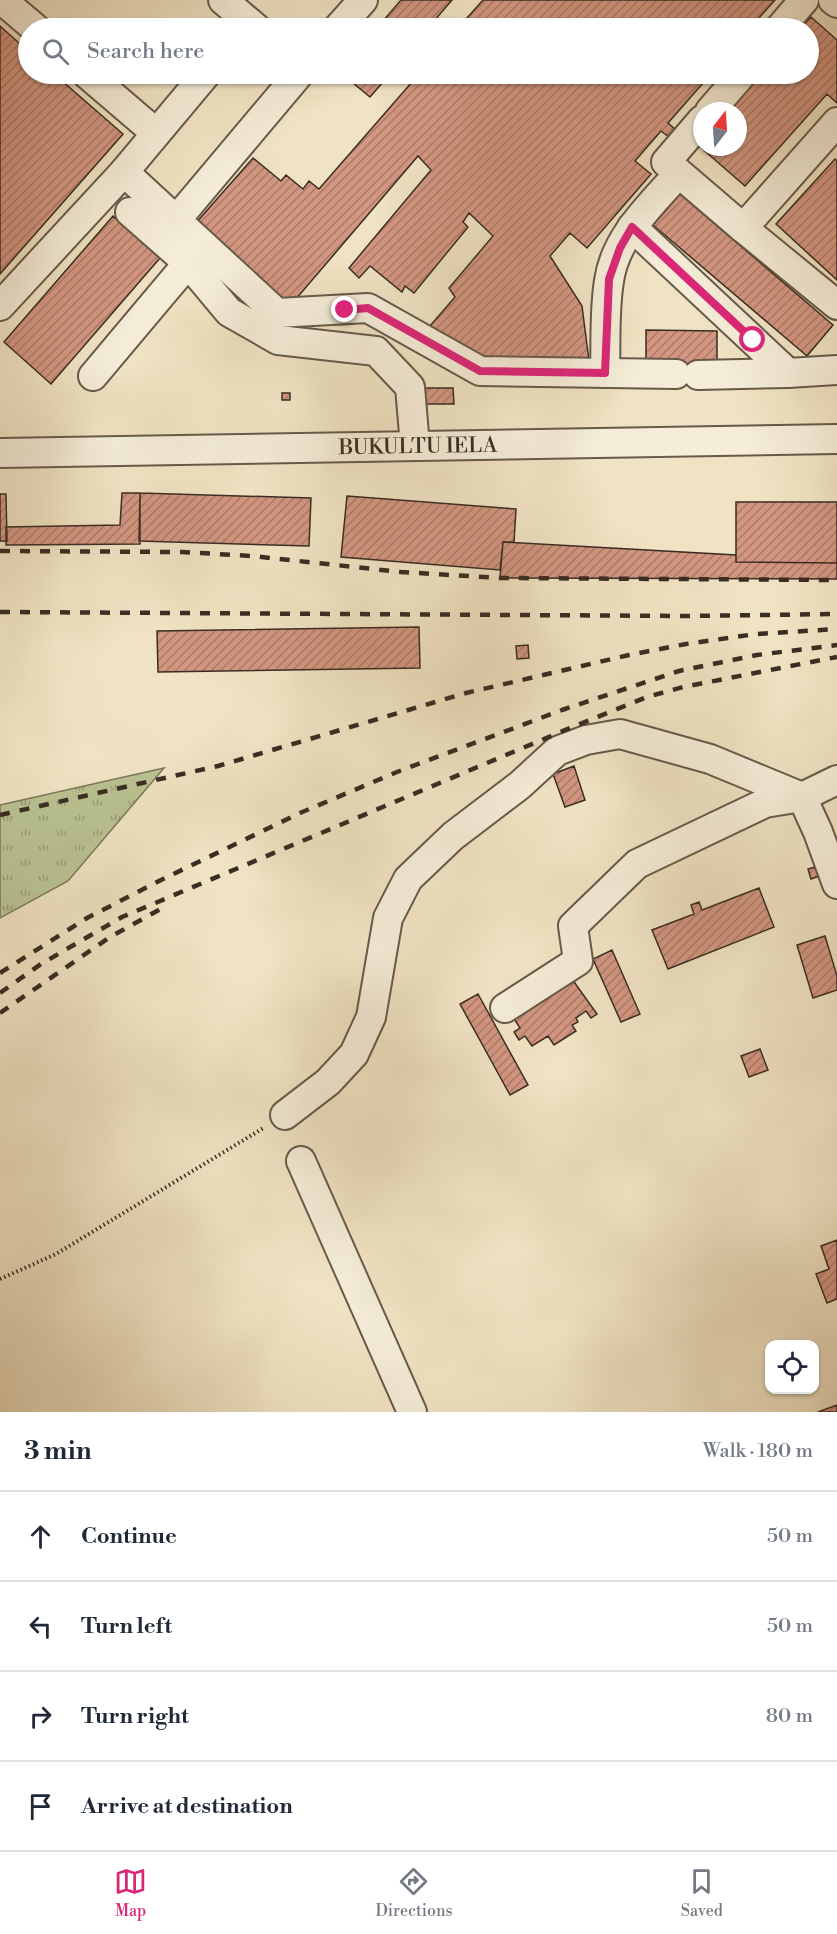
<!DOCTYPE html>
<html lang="en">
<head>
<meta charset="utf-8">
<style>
	body { margin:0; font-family:"Libre Bodoni",serif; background:#f2f2f3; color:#1f2937 }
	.controls { position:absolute; right:18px; bottom:18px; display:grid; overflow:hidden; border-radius:12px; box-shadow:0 2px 4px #0004 }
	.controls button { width:54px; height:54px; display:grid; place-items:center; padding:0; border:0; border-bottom:2px solid #e0e1e3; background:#fff; color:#1f2937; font:30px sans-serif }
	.compass { position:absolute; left:693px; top:102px; width:54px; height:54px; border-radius:50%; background:#fff; box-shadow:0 2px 4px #0004; rotate:17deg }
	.stop { position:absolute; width:18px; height:18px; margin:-14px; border:4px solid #db2777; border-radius:50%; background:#fff }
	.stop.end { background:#db2777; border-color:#fff; box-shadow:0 2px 6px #0008 }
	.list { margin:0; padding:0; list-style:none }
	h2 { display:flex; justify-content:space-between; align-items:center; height:78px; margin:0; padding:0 24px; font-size:26px }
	h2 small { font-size:20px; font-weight:400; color:#747a83 }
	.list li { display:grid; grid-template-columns:39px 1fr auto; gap:18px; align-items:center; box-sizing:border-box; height:90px; padding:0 24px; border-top:2px solid #e0e1e3 }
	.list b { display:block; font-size:22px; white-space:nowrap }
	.list em { font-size:20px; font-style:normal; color:#747a83 }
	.icon { flex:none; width:33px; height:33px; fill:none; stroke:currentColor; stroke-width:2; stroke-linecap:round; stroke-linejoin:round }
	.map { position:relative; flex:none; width:837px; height:1412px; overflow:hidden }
	.search { position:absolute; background:#fff; box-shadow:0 2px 4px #0004; left:18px; right:18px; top:18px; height:66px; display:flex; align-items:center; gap:15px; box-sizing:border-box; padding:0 21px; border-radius:33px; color:#747a83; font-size:22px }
	.sheet { height:438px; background:#fff }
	nav { display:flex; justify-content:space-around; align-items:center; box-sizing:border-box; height:84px; border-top:2px solid #e0e1e3; background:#fff; font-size:16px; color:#747a83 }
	nav a { display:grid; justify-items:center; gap:3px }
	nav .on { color:#db2777 }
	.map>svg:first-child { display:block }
	.grass { fill:url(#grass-tufts); stroke:#7a785a; stroke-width:1.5 }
	.building { fill:url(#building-hatch); stroke:#392d22; stroke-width:1.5 }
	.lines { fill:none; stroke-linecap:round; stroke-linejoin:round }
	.minor-casing { stroke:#675a4a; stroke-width:32 }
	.path { stroke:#392d22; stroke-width:4; stroke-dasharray:1.5 3; stroke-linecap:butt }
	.minor { stroke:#f5edd8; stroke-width:28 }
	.rail { stroke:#392d22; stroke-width:4.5; stroke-dasharray:10 10; stroke-linecap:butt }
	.route { stroke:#db2777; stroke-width:8 }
	.labels { text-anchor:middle; stroke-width:5; stroke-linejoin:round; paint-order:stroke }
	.street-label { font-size:21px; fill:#392d22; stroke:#f5edd8 }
</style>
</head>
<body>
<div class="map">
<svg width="837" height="1412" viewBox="0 0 837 1412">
	<defs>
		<pattern id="grass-tufts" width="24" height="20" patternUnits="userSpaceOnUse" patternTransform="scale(1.5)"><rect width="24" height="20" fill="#bac393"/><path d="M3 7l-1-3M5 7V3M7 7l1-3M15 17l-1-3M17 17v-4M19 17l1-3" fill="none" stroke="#989f78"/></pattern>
		<pattern id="building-hatch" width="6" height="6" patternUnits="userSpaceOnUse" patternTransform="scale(1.5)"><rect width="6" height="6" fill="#d39681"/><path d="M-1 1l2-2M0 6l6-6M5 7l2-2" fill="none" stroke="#ac7b69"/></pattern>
	</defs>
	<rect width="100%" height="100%" fill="#f0e3c3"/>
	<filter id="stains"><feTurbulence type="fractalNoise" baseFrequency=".00333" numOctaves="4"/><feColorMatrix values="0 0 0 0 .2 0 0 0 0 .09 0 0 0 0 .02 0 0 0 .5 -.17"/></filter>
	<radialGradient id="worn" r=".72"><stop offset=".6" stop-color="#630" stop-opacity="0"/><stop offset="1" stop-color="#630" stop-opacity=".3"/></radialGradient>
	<!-- grass -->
	<path class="grass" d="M164 768 68 881 0 918V805Z"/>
	<!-- building -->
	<path class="building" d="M401 0H452L428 28H377Z
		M483 0H775L750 28H458Z
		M811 17 837 40V103L827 94 745 186 699 146 702 142V147H738V111H729L762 74H808V28H801Z
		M0 26 28 51V74H54L123 134 0 274Z
		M342 74H390L370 97Z
		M419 74H711L668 123 676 130 670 138 661 131 635 161 651 174 587 248 570 233 550 256 582 306 589 361 514 364 465 356 430 326 455 297 449 288 493 236 469 213 463 222 468 227 414 293 405 286 402 292 370 266 359 278 349 268 431 170 418 156 290 306 281 297 275 304 195 224 253 158 281 181 286 175 303 189 309 181 319 189Z
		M835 159 837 161V280L776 224Z
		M680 194 833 325 807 356 653 225Z
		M113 216 160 258 51 384 4 342Z
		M646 330 717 331V364H646Z
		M420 388H453L454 404H420Z
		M282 393H290V400H282Z
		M122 493H140V544L6 545V527L120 525Z
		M140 493 311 498 309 546 139 541Z
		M0 494H6L7 541H0Z
		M347 496 516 509 514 542H503L500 570 341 557Z
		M736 502H837V563L736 562Z
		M503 542 736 555V562L837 563V579L500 578Z
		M419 627 420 668 158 672 157 631Z
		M528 645 529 658 517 659 516 646Z
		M574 766 585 800 565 807 553 774Z
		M819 866 822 875 811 879 808 869Z
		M759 888 774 927 668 969 652 930 694 914 691 905 699 902 702 910Z
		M825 936 837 976V990L813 998 797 945Z
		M612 950 640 1014 621 1022 593 959Z
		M572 979 597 1014 591 1018 586 1011 576 1018 578 1022 572 1025 576 1031 554 1045 548 1036 532 1046 525 1036 519 1040 514 1032 520 1028 513 1017Z
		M478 994 528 1085 510 1095 460 1004Z
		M760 1049 768 1070 749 1077 741 1056Z
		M837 1240V1299L827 1303 816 1274 829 1269 821 1246Z
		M837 1405V1412H818Z"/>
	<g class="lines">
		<defs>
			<g id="minor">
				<path d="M2 0 35 28"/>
				<path d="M223 0 256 28"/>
				<path d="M833 0 837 3"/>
				<path d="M338 28 363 0"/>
				<path d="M780 28 804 0"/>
				<path d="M87 74 156 133"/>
				<path d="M710 111 742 74"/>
				<path d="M702 120 666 162 743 228"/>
				<path d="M837 122 743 228 837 305"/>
				<path d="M124 172 206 74"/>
				<path d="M130 212 188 263 229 312 278 340 376 351 410 387 415 446"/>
				<path d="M177 219 299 74"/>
				<path d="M632 227 788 373 837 370"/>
				<path d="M0 306 124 172 277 313 368 308 480 371 676 374"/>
				<path d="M605 373C606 343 604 311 609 281 615 237 651 205 678 174"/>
				<path d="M698 375 788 373"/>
				<path d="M93 376 188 263"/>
				<path id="s1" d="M0 453 837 439"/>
				<path d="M505 1008 578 961 573 926 637 864 765 803 802 797 837 780"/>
				<path d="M285 1115 328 1082 354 1054 371 1017 388 918 408 879 453 836 520 785 557 751 586 740 620 734 710 759 802 797 818 832 837 884"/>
				<path d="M301 1161 412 1412"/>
			</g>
		</defs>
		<!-- minor casing -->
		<use href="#minor" class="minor-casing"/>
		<!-- path -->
		<path class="path" d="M0 1279 56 1254 265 1127"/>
		<!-- minor -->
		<use href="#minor" class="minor"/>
		<!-- rail -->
		<path class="rail" d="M0 551 182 552 252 556 401 572 500 578 837 580
			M0 612 688 616 837 614
			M0 815 218 766 466 693 629 655 686 644 756 634 837 629
			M0 973 87 918 161 880 300 813 397 772 562 710 679 671 757 655 837 645
			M0 993 41 964 122 917 570 728 647 697 683 687 837 657
			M0 1013 110 937 166 906"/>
	</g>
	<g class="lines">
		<!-- route -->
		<path class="route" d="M345 310 368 308 480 371 605 373 609 279 620 248 632 227 753 340"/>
	</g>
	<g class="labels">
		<!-- street labels -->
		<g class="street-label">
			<text dy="7" stroke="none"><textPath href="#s1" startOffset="418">BUKULTU IELA</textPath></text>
		</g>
	</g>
	<rect width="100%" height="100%" filter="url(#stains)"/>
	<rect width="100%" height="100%" fill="url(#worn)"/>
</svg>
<div class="controls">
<button><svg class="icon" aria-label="locate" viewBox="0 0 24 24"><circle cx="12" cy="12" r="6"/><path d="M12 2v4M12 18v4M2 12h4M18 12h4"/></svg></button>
</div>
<svg class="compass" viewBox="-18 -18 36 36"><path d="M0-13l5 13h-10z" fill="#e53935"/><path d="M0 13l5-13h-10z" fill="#747a83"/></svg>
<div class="stop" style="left:753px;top:340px"></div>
<div class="stop end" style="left:345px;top:310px"></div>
<div class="search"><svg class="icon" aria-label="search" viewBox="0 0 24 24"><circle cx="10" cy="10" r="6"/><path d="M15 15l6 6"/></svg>Search here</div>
</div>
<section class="sheet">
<h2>3 min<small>Walk · 180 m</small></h2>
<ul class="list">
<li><svg class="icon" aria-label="ahead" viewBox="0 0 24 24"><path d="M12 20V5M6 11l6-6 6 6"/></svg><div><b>Continue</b></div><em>50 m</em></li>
<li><svg class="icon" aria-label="left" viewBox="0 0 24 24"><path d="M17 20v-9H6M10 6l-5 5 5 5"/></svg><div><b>Turn left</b></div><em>50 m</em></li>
<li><svg class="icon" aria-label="right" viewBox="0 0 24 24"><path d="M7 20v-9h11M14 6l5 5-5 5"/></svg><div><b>Turn right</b></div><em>80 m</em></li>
<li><svg class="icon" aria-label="arrive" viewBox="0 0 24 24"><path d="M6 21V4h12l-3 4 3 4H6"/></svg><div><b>Arrive at destination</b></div></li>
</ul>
</section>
<nav>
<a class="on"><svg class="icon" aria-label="map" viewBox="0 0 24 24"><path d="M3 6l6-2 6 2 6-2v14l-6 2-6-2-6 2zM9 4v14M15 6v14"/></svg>Map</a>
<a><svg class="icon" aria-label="directions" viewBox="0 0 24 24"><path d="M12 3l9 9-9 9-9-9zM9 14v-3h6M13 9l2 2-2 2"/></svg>Directions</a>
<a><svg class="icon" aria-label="saved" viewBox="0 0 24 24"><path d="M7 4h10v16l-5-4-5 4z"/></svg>Saved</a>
</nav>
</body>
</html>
